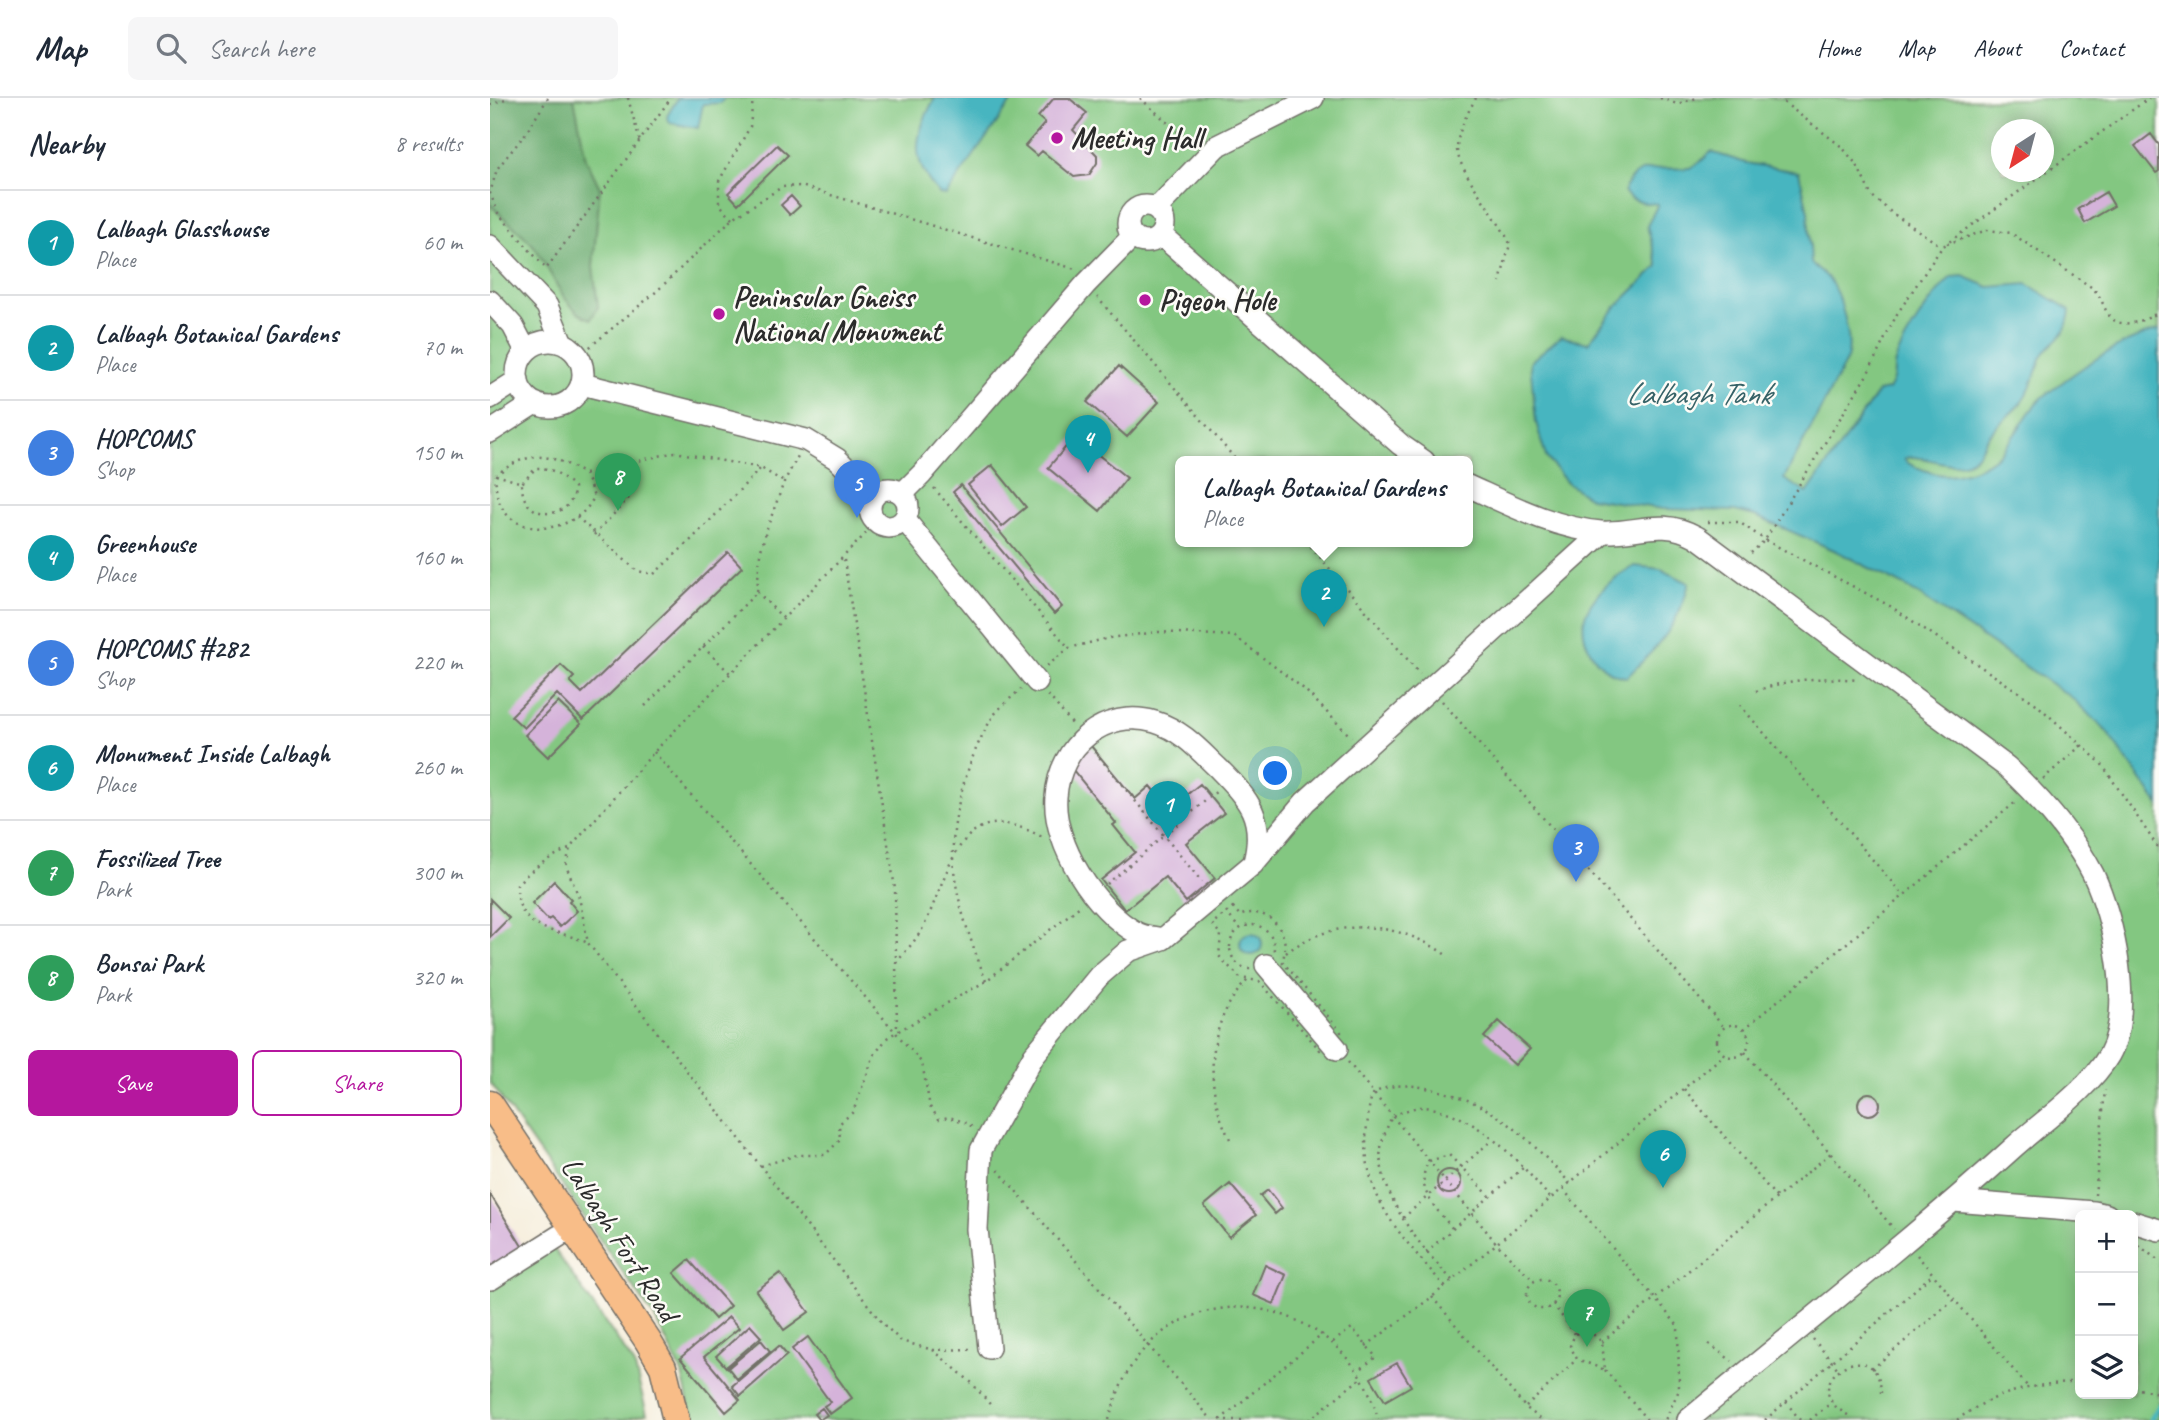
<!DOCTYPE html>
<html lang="en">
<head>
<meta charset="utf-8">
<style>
	body { margin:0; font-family:Caveat,sans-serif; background:#f6f6f7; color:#1f2937 }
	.controls { position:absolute; right:21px; bottom:21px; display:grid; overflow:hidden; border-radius:10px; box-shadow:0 4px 18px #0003 }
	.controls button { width:63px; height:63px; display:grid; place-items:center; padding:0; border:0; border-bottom:2px solid #e0e1e3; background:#fff; color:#1f2937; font:35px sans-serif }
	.compass { position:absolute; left:1501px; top:21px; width:63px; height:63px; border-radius:50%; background:#fff; box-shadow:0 4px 18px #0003; rotate:216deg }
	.you { position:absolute; left:786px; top:676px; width:24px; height:24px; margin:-18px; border:5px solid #fff; border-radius:50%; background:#1a73e8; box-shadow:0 0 0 10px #1a73e833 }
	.badge { display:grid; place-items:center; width:46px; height:46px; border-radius:50%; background:#b5179e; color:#fff; font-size:23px; font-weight:700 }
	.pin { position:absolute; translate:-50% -58px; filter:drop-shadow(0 2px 4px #0008) }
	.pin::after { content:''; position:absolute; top:37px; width:24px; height:21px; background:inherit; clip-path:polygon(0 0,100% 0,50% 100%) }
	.popup { position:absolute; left:685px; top:358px; width:298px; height:91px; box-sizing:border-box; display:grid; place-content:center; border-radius:10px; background:#fff; filter:drop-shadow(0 2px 5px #0005); font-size:23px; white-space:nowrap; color:#747a83 }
	.popup b { font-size:26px; color:#1f2937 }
	.popup::after { content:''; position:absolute; left:50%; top:100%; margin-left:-14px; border:14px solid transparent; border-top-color:#fff }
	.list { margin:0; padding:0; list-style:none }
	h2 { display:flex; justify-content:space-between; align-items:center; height:91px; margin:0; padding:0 28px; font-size:30px }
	h2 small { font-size:23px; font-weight:400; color:#747a83 }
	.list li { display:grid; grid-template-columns:46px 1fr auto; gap:21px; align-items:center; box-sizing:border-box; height:105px; padding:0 28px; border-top:2px solid #e0e1e3 }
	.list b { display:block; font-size:26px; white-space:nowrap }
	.list p { margin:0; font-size:23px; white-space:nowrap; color:#747a83 }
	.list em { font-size:23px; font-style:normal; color:#747a83 }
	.actions { display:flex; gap:14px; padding:21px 28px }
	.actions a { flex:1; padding:16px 0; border:2px solid #b5179e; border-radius:10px; text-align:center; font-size:24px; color:#b5179e }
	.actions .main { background:#b5179e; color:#fff }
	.icon { flex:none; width:38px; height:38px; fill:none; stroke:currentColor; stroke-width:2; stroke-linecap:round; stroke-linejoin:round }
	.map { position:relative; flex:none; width:1669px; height:1322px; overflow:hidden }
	header { display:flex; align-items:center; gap:42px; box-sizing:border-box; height:98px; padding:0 35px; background:#fff; border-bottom:2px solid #e0e1e3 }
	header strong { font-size:33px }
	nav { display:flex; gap:38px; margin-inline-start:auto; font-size:24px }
	.search { width:490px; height:63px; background:#f6f6f7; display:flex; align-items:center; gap:18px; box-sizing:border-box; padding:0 24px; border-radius:10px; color:#747a83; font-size:26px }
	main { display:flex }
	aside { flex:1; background:#fff }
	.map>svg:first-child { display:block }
	.green { fill:#83c781; stroke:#577956; stroke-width:2; fill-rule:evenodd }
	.forest { fill:#6aac6f; stroke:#4a6c4d; stroke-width:2 }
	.water { fill:#47b5c0; stroke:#397076; stroke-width:2 }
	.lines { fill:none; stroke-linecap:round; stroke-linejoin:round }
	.stream { stroke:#47b5c0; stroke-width:4.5 }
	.building { fill:#d5b3da }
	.minor-casing { stroke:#726f68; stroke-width:24 }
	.major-casing { stroke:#726f68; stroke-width:29 }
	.path { stroke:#726f68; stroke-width:2.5; stroke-dasharray:2 5; stroke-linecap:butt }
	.minor { stroke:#fff; stroke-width:21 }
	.major { stroke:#f8bd88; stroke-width:26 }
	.poi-dot { fill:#b5179e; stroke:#fdfcf7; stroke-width:2.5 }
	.labels { text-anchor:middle; stroke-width:5; stroke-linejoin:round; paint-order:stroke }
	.poi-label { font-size:30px; font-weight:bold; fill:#2b2b2b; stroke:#fdfcf7; text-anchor:start }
	.street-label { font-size:30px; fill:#2b2b2b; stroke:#fdfcf7 }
	.water-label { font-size:32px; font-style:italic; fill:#366267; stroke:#fdfcf7 }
</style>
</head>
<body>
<header>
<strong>Map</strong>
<div class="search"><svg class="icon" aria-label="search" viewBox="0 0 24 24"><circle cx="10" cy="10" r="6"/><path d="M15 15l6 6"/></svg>Search here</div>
<nav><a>Home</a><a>Map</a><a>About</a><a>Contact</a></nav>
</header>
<main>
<aside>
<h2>Nearby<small>8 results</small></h2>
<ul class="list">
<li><span class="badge" style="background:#0f9aa8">1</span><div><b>Lalbagh Glasshouse</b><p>Place</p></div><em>60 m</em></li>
<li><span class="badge" style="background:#0f9aa8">2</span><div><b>Lalbagh Botanical Gardens</b><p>Place</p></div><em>70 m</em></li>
<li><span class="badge" style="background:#3f7fe0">3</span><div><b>HOPCOMS</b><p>Shop</p></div><em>150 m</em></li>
<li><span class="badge" style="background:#0f9aa8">4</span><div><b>Greenhouse</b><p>Place</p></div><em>160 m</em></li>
<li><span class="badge" style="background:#3f7fe0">5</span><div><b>HOPCOMS #282</b><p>Shop</p></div><em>220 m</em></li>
<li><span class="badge" style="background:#0f9aa8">6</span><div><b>Monument Inside Lalbagh</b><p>Place</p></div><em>260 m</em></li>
<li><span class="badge" style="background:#2e9e5b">7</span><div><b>Fossilized Tree</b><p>Park</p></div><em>300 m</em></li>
<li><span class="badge" style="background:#2e9e5b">8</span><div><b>Bonsai Park</b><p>Park</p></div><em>320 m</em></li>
</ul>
<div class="actions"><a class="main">Save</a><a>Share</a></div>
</aside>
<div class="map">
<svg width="1669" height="1322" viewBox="0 0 1669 1322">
	<rect width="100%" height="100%" fill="#fdfcf7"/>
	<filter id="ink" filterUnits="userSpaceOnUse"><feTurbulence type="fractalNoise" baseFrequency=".0143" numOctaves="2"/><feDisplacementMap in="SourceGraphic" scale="14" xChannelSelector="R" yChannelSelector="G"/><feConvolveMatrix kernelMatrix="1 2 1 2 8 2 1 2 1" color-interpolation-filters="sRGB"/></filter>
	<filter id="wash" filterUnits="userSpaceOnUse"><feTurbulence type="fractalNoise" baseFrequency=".00686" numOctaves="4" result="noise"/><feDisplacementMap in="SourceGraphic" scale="28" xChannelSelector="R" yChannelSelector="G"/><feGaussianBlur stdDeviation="1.57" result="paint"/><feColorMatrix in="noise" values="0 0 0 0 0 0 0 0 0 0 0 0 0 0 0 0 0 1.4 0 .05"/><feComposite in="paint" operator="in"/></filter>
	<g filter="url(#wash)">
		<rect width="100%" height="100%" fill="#f5edda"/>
		<!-- green -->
		<path class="green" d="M0 0H1335C1446 4 1558 0 1669 0V1322H202L192 1275 166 1222 0 984ZM1512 32H1554V74H1512ZM690 363H978V443H690ZM1590 1117H1643V1296H1590Z
			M62 1148 144 1266 157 1316 134 1322H0V1188Z"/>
		<!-- forest -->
		<path class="forest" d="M0 0H84L96 61 110 90 103 168 108 209 101 221C73 213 60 169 44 148 31 133 13 121 0 106Z"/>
		<!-- water -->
		<path class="water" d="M188 0H234L231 5 213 6 208 30 180 25 177 18Z
			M445 0H524L456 97 449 96C419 62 424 37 445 0Z
			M1221 54 1256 65 1309 74 1318 114 1321 165C1326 170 1333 174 1338 180 1351 197 1363 241 1357 261L1294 381 1317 395 1388 294 1398 292C1408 276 1401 273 1406 261 1416 236 1442 198 1461 179L1473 178 1499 189 1537 186 1580 212C1576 246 1561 239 1551 261 1544 277 1542 291 1531 305 1520 317 1506 327 1497 340 1491 349 1488 360 1477 364 1457 372 1425 353 1414 361 1419 368 1429 370 1437 373 1460 383 1494 372 1511 354 1528 336 1538 310 1558 295 1592 269 1627 244 1669 232V707L1616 633 1581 599 1417 489 1344 452 1265 418 1245 413 1173 411 1100 400 1077 385 1056 359 1046 324 1040 264 1071 238 1098 245 1126 209 1168 168 1157 128 1168 106C1154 105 1144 105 1134 94 1143 62 1172 73 1199 70 1207 69 1215 59 1221 54Z
			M1145 468 1171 471 1199 485C1188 530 1168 548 1137 579 1109 578 1084 539 1097 513 1107 493 1126 477 1145 468Z
			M750 846a11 11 0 1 1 22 0a11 11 0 1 1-22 0Z"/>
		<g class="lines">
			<!-- stream -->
			<path class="stream" d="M1661 1321 1669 1307"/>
		</g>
		<g id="blocks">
			<!-- building -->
			<path class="building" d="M564 0H579L597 15 583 32 607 57V65L599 77 584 79 552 53 547 58 535 48 555 25 548 19Z
				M1661 36 1669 47V73L1666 75 1645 48Z
				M287 47 298 57 248 106 238 95Z
				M1616 94 1624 108 1595 125 1588 111Z
				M301 98 310 108 300 117 291 107Z
				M629 268 669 304 637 339 597 304Z
				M585 338 637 380 610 413 558 370Z
				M502 367 536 409 512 429 478 387Z
				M471 387 572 509 564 516 463 394Z
				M238 454 252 469 93 622 67 596 34 630 21 618 71 567 84 579 80 583 92 595Z
				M68 604 91 626 58 659 35 637Z
				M601 648 645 701 660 688 679 711 710 686 734 715 696 745 725 780 696 804 675 779 635 812 611 782 645 754 623 727 626 725 578 666Z
				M64 783 81 801 79 803 87 813 70 829 61 820 58 822 42 805Z
				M0 801 19 820 0 839Z
				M1009 923 1040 951 1025 967 994 939Z
				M1368 1006a11 11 0 1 1 22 0a11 11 0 1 1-22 0Z
				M947 1084a12 12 0 1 1 24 0a12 12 0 1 1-24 0Z
				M740 1086 766 1117 739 1139 714 1108Z
				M778 1092 792 1110 785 1116 770 1098Z
				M0 1096 35 1153 0 1170Z
				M199 1162 240 1208 225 1221 184 1175Z
				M775 1167 796 1177 784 1206 763 1197Z
				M290 1175 319 1214 294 1232 266 1193Z
				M239 1219 249 1230 214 1259 250 1302 236 1314 190 1260Z
				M260 1227 271 1239 236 1269 226 1258Z
				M318 1239 362 1300 340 1316 334 1308 340 1304 302 1251Z
				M271 1242 280 1253 247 1281 238 1270Z
				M289 1248 297 1257 250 1298 242 1288Z
				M907 1265 921 1288 895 1303 881 1280Z
				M332 1310 337 1317 329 1322 324 1316Z"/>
		</g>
	</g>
	<g filter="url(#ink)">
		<use href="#blocks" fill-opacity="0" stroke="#726f68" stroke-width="2"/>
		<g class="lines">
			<defs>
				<path id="minor" d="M638 126a18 18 0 1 1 36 0a18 18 0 1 1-36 0Z
					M666 111 727 48 823 0
					M671 137 911 347 934 363
					M0 148 57 208 72 245
					M0 203 23 228 36 253
					M27 276a33 33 0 1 1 66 0a33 33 0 1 1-66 0Z
					M92 286 316 342 347 361 384 398
					M0 300 28 282
					M0 334 45 305
					M978 388C1020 407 1064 430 1111 434 1148 436 1170 419 1207 439L1517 669C1550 700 1582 735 1603 776 1624 820 1644 912 1619 957 1600 990 1553 1023 1524 1049 1419 1144 1307 1232 1198 1322
					M380 410a19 19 0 1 1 38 0a19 19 0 1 1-38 0Z
					M412 396 432 376 596 186 643 138
					M415 422 547 584
					M673 841C664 839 654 839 647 835 606 813 562 746 566 699 569 648 615 609 665 624 692 632 710 653 729 671 760 702 775 721 764 764
					M776 867 847 951
					M1464 1103 1604 1114 1617 1117
					M1643 1124 1669 1132
					M1 1181 69 1138
					M499 1250 487 1131 491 1052 544 957 609 878 638 853 673 841 763 766 815 704 1113 434"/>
				<path id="major" d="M0 1006 158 1243 173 1269 186 1322"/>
			</defs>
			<!-- minor casing -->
			<use href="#minor" class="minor-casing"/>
			<!-- major casing -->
			<use href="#major" class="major-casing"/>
			<!-- path -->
			<path class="path" d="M58 0 36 35 7 71 0 95 8 115 56 171 181 0
				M138 0 150 44
				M650 0 704 48
				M986 0C978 14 967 34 967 51 967 71 1010 122 1020 146L1010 184
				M1170 0 1187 6 1207 0
				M1288 0 1352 49 1367 67 1381 97 1402 115 1451 148
				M0 7 18 0
				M243 120 229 106V83L260 29 263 0
				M1457 146 1497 132 1521 135 1601 189C1611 197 1612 206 1618 216 1629 234 1656 222 1669 214
				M607 199 747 363
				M89 258 167 193 243 120 292 89 311 88 585 171
				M59 315 76 305
				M95 376 104 399C85 441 0 446 6 377 40 351 60 355 95 376L185 354 271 370 294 384
				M6 377 32 385 46 370C62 369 73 378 84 389 86 422 30 427 32 385
				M444 390 579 550
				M87 419 147 473 164 476 201 442 271 370
				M1218 424H1249L1275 442 1400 508 1545 605 1611 665 1669 751
				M386 425 164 654 80 750 76 768 89 799 98 845 392 1225 411 1243 443 1252 482 1285 503 1310
				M104 437 139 400
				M816 443 930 576
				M1261 455 1275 442 1378 275 1407 216 1452 149 1659 0
				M354 462 405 791 407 934
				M267 494 294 521
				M213 549 241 576
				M557 568 579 550 619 540 668 534 744 538 814 591 861 639
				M1266 593C1302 580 1331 579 1369 582
				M558 597 583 627
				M952 603 1233 928
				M1250 607 1412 796
				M155 608 267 494 270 456 276 433 294 384 308 358
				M164 654 432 965 440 1009 449 1021 459 1019 480 1026 482 1031
				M605 654 712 784
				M1553 681 1593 646
				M79 751C58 760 44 769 27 786 26 836 64 829 98 845
				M617 786 727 693
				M743 809 750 818C777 805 804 836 792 863L851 934 830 952 769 883 750 880 729 858 731 837 722 826Z
				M736 814 749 830
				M740 849a22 22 0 1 1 44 0a22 22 0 1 1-44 0Z
				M796 855C843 818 909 823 956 857
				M406 865C415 854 426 842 433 830 462 771 468 693 554 740
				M496 883C481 843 465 802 463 759 461 716 480 653 504 617 511 608 522 599 531 591
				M1227 943a16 16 0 1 1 32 0a16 16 0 1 1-32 0Z
				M1254 931 1527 703
				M1255 954 1404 1131
				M858 964 1007 1146 1044 1183
				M1194 991 1287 1100
				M740 1041C713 991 716 921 759 881
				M271 1068 307 1057H335L350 1042 349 1026 363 1014 384 957 398 939 496 883 590 808
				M508 1072 722 1322
				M1073 1091 1188 1228 1189 1292 1175 1322
				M1605 1097 1615 992
				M913 1120 1002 1042
				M962 1130C946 1110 923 1090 939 1063L959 1057 1000 1098
				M1643 1143 1669 1163
				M936 1154 1034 1069
				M1427 1157 1537 1288
				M1037 1196a15 15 0 1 1 30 0a15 15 0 1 1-30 0Z
				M962 1182C932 1150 898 1110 891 1065 888 1049 896 1032 902 1018 911 1015 924 1008 934 1009 986 1014 1030 1064 1061 1101
				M955 1189C912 1138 869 1099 877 1027 879 1017 878 1004 884 995 900 986 918 986 936 990 1005 1003 1033 1036 1080 1085
				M942 1199 1035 1309 1052 1322
				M1063 1206 1085 1236
				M1098 1232 1112 1244 1115 1272 1087 1261 1080 1248 1085 1236Z
				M1323 1241 1348 1271
				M843 1244 862 1230 886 1259 868 1273
				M1112 1244 1341 1055
				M1219 1246 1242 1263
				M876 1248 942 1199 1234 957
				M443 1252 482 1251
				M1382 1271 1464 1201
				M1115 1272 1157 1322
				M1643 1290 1669 1295
				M1296 1304 1310 1322
				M1036 1309 1087 1261
				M1358 1317C1299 1287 1389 1229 1391 1295
				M619 1322C627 1294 637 1268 658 1247 736 1170 866 1220 888 1322
				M730 1322 833 1236
				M736 1322H754
				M819 1322 872 1279
				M1275 1322 1443 1176
				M1320 1322 1342 1304
				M1467 1322C1505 1293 1543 1287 1590 1283"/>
			<!-- minor -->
			<use href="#minor" class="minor"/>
			<!-- major -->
			<use href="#major" class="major"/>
		</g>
	</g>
	<!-- markers -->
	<g class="poi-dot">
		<circle cx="567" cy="40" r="7"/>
		<circle cx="655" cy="202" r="7"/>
		<circle cx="229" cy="216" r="7"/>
	</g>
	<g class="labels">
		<!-- poi labels -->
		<g class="poi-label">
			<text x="581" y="50">Meeting Hall</text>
			<text x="243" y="209">Peninsular Gneiss<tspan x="243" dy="34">National Monument</tspan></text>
			<text x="669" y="212">Pigeon Hole</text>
		</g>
		<!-- street labels -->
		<g class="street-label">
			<text transform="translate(130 1141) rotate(57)" y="10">Lalbagh Fort Road</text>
		</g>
		<!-- water labels -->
		<g class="water-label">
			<text x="1208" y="306">Lalbagh Tank</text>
		</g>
	</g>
</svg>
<div class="controls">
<button>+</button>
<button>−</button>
<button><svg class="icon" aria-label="layers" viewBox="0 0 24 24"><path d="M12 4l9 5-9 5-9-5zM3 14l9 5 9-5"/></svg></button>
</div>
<svg class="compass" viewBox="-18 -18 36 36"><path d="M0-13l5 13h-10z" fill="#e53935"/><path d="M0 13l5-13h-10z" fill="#747a83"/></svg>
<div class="you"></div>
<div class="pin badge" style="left:678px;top:741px;background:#0f9aa8">1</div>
<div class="pin badge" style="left:834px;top:529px;background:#0f9aa8">2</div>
<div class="popup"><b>Lalbagh Botanical Gardens</b>Place</div>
<div class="pin badge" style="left:1086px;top:784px;background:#3f7fe0">3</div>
<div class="pin badge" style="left:598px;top:375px;background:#0f9aa8">4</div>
<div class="pin badge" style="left:367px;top:420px;background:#3f7fe0">5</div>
<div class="pin badge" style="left:1173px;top:1090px;background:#0f9aa8">6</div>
<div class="pin badge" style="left:1097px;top:1249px;background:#2e9e5b">7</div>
<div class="pin badge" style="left:128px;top:413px;background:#2e9e5b">8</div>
</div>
</main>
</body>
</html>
